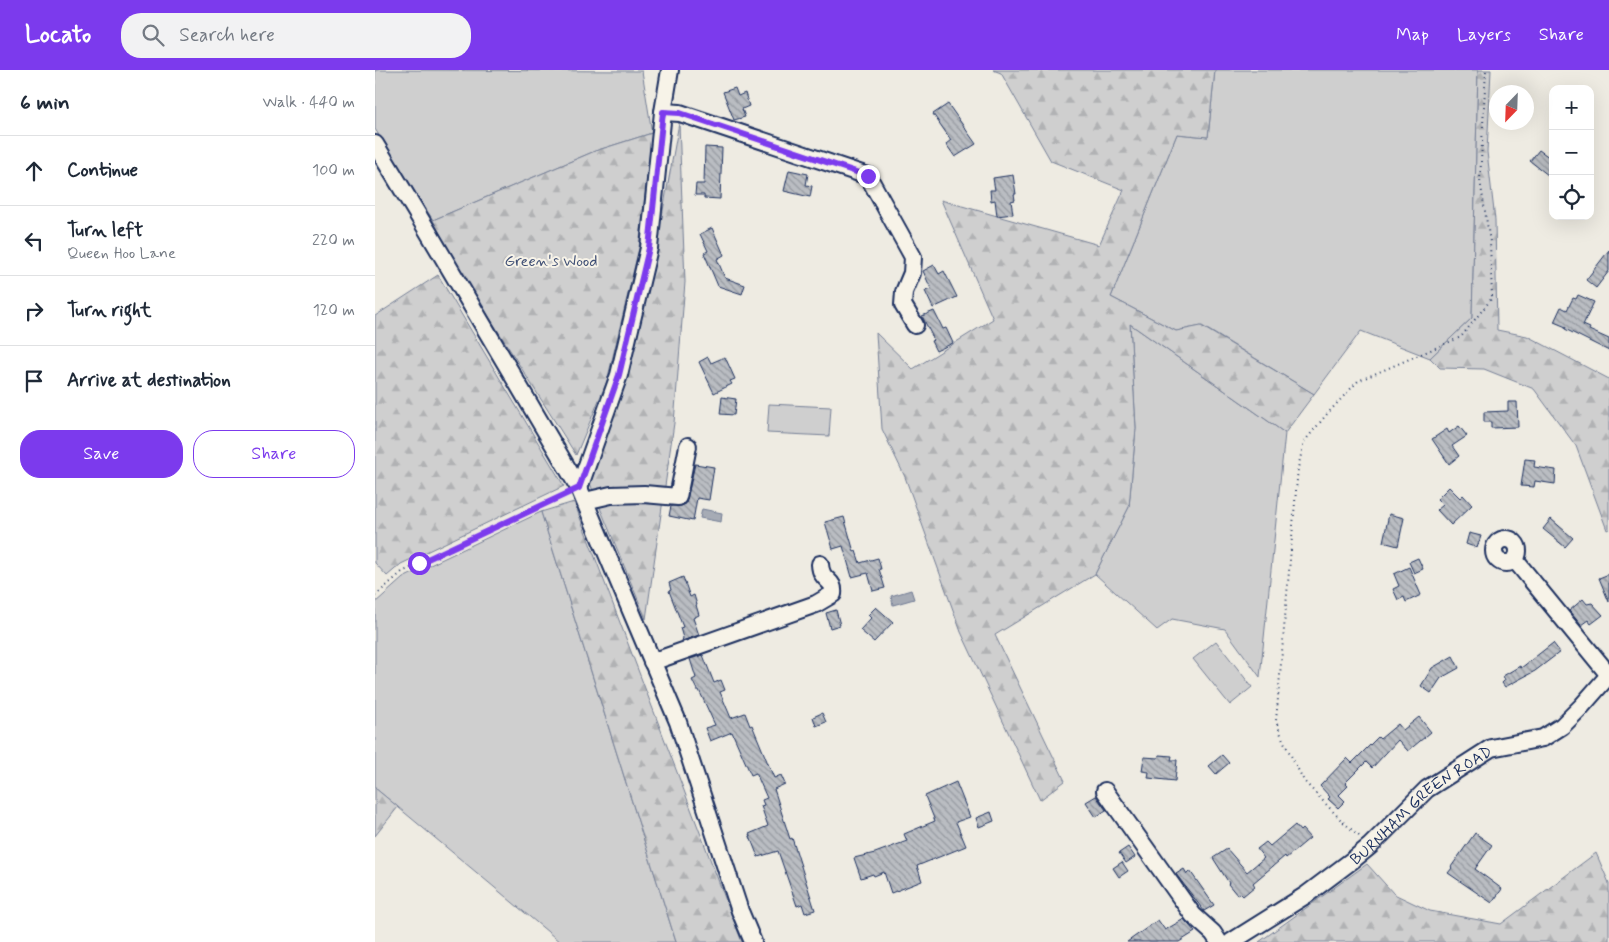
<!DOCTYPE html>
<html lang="en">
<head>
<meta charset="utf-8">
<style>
	body { margin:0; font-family:Mynerve,sans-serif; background:#f2f2f3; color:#1f2937 }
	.controls { position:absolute; right:15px; top:15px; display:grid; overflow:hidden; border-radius:10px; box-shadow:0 5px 20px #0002 }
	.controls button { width:45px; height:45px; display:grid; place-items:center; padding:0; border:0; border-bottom:1px solid #e0e1e3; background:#fff; color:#1f2937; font:25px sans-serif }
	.compass { position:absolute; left:1114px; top:15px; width:45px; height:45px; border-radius:50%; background:#fff; box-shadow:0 5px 20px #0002; rotate:203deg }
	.stop { position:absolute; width:15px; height:15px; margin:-11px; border:4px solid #7c3aed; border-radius:50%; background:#fff }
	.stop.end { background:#7c3aed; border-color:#fff; box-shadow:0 1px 5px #0008 }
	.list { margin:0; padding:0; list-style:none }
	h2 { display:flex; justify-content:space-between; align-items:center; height:65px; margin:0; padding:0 20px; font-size:21px }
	h2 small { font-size:16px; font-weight:400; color:#747a83 }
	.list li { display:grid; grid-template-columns:32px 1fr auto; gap:15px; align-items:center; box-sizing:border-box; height:70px; padding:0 20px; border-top:1px solid #e0e1e3 }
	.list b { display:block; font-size:19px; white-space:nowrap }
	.list p { margin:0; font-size:16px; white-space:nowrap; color:#747a83 }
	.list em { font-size:16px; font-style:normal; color:#747a83 }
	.actions { display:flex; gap:10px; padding:15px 20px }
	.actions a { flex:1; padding:11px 0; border:1px solid #7c3aed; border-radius:20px; text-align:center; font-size:18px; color:#7c3aed }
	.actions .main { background:#7c3aed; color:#fff }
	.icon { flex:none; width:28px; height:28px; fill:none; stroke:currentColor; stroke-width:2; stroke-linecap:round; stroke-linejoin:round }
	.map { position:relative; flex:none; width:1234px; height:872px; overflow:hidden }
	header { display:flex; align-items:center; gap:30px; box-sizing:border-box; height:70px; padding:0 25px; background:#7c3aed; color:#fff }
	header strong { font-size:24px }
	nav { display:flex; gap:28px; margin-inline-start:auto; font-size:18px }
	.search { width:350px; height:45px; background:#f2f2f3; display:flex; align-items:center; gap:12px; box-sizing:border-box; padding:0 18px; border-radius:20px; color:#747a83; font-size:19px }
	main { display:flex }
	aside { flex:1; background:#fff }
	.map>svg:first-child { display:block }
	.green { fill:#cfcfcf; stroke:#757f96 }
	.forest { fill:url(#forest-firs); stroke:#757f96 }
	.water { fill:#a6abb5; stroke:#6e7992 }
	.building { fill:url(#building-back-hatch); stroke:#1b2f5e }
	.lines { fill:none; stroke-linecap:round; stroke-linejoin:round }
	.minor-casing { stroke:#1b2f5e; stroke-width:20 }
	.path { stroke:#1b2f5e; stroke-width:2; stroke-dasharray:1 4; stroke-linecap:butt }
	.minor { stroke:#f7f3e8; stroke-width:16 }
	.route { stroke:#7c3aed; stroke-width:6 }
	.labels { text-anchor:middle; stroke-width:4; stroke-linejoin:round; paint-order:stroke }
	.park-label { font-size:16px; fill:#3f4f75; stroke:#f7f3e8 }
	.street-label { font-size:16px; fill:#1b2f5e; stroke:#f7f3e8 }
</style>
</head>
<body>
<header>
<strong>Locato</strong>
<div class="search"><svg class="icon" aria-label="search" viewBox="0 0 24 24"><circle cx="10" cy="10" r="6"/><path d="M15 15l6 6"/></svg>Search here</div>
<nav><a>Map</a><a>Layers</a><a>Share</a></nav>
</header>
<main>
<aside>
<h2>6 min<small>Walk · 440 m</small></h2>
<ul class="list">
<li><svg class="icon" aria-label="ahead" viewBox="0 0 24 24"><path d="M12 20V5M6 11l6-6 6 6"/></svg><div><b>Continue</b></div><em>100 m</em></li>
<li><svg class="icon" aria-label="left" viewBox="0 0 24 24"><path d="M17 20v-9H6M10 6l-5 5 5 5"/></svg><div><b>Turn left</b><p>Queen Hoo Lane</p></div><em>220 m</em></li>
<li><svg class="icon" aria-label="right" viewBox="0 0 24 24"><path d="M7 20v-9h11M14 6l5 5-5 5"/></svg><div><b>Turn right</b></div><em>120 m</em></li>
<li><svg class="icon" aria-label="arrive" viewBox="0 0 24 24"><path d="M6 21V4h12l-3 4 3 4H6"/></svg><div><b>Arrive at destination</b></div></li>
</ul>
<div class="actions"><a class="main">Save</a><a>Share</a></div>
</aside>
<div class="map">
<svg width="1234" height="872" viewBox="0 0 1234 872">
	<defs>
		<pattern id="forest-firs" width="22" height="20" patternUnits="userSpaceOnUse" patternTransform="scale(1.25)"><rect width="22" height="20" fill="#cfcfcf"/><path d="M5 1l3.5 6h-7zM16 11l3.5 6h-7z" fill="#b1b2b4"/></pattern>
		<pattern id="building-back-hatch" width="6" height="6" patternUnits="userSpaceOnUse" patternTransform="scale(1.25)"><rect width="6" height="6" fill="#babdc2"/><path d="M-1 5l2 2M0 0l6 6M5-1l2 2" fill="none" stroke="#969aa1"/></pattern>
	</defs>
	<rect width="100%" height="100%" fill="#eeebe2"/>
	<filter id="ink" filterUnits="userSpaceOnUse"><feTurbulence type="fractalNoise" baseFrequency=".02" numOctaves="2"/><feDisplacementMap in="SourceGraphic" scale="10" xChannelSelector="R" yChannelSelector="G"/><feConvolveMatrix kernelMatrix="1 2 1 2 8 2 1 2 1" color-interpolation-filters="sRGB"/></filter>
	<g filter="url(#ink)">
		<!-- green -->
		<path class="green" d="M0 0 267 1 277 63 220 81 58 150 0 59Z
			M840 0H1103L1097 248 1055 288 986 261 939 324 827 256 801 261 736 227 802 64 833 67Z
			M755 254 910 363 885 607 850 559 797 549 782 560 720 504 754 437 761 358Z
			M394 334 456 337 454 366 392 363Z
			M166 442 301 872H185L0 718V533L28 508Z
			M841 571 877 617 855 635 818 589Z"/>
		<!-- forest -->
		<path class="forest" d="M618 0H840L833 67 802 64 736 227 801 261 826 256 939 324 910 363 755 254 761 358 754 437 720 504 620 565 690 711 665 730 586 562 530 407 507 359 501 263 538 299 618 249 566 130 724 175 749 120 676 91 626 3Z
			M1103 0H1116L1112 82 1120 150 1122 260 1152 266 1234 309V459L1232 460 1201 376 1159 319 1109 299 1065 298 1055 288 1097 248Z
			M304 53 310 212 299 353 271 549 214 411 253 305 281 179Z
			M277 63 264 178 232 311 201 385 79 191 58 150 220 81Z
			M63 205 189 416 26 494 12 506 0 493V246Z
			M199 432 353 836 367 872H301L166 442Z
			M0 718 23 737 0 766Z
			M1221 783 1234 813V872H884L992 794 1019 824 1055 841 1126 854Z"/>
		<!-- water -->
		<path class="water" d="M327 439 347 443 346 452 325 448Z
			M536 520 539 529 518 535 516 526Z"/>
		<!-- building -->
		<path class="building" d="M360 18 363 26 370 23 374 36 367 39 370 47 359 50 348 22Z
			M573 34 601 74 580 87 571 74 576 70 558 44Z
			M330 77 347 78 345 129 329 128V125H320L321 114H329Z
			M1164 80 1178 90V109L1155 91Z
			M414 100 433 104 431 115 437 116 435 127 409 121Z
			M638 105 641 124H639L640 130 636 131 638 144 622 146 620 130 616 131 615 120H620L618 108Z
			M337 158 349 185 342 189 350 208 370 215 367 224 343 216 329 183 333 181 325 164Z
			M1234 180V201L1221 218 1211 210Z
			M559 195 564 204 569 201 582 227 558 238 550 221 556 219 548 201Z
			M1203 225 1219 232 1208 255 1215 258 1214 260 1234 269V281L1190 259 1191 257 1179 252 1186 237 1192 240 1198 228 1201 229Z
			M559 241 568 259 571 258 578 273 561 281 556 271 559 270 547 246Z
			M333 287 336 293 350 287 360 309 355 311 357 314 339 323 324 292Z
			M347 327 361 329 359 345 345 344Z
			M1133 332H1142L1143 357 1116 358V352H1109V342L1133 341Z
			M1084 356 1092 366 1077 376 1084 386 1074 394 1057 369 1072 359 1074 363Z
			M1150 389 1160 390 1159 397 1181 400 1180 414 1160 411 1159 417 1146 416Z
			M320 394 339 397 334 430 322 428 318 451 294 446 296 436H306L311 434Z
			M1074 417 1085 428 1088 425 1097 435 1076 455 1062 440 1068 435 1062 429Z
			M1014 444 1029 448 1023 476 1008 472Z
			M469 447 479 482 481 481 485 493 503 488 506 499H504L510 518 498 521 493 503 477 507 468 476 458 479 450 452Z
			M1176 449 1198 468 1190 477 1168 459Z
			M1094 463 1106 466 1102 478 1091 474Z
			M1043 488 1048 499 1039 503 1034 492Z
			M1034 497 1046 525 1031 532 1029 527 1023 530 1018 519 1024 516 1019 504Z
			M1234 504V532L1224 508Z
			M308 507 315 527 319 525 322 535H321L324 545 318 548 324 565 307 571 308 568 305 558 308 557 294 521 296 520 294 513Z
			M1208 529 1212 534 1217 533 1228 545 1216 554 1213 550 1206 555 1194 541Z
			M501 537 518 552 499 572 485 560 496 548 493 545Z
			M461 540 465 555 455 558 451 543Z
			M1178 573 1185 582 1160 601 1130 617 1127 613 1130 610 1128 606 1145 596 1146 598Z
			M328 585 339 613 346 610 350 620 345 622 356 648 370 643 375 656 377 655 399 708 406 705 410 714 399 719 415 769 417 768 440 840 430 843 427 834 422 836 403 781 383 787 374 764 393 756 386 736 389 735 387 730 392 728 381 703 376 705 357 662 335 671 330 658 340 655 324 620H322L317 610 321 608 315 589Z
			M1078 586 1084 598 1066 608 1056 623 1046 616 1057 598Z
			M447 643 451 652 441 656 438 647Z
			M1044 647 1056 662 1033 681 1023 670 997 698 991 692 970 713 973 716 964 725 970 731 963 738 953 729 955 727 945 716 972 688 977 693 1003 667 1005 669 1023 654 1028 660Z
			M784 685 797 686 796 690H802L800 711 773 708 774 702 767 701 769 687 783 688Z
			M847 685 854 693 841 704 834 696Z
			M581 712 595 747 581 752 591 776 542 796 547 811 516 823 509 802 499 806 498 804 486 808 479 788 500 783 532 771 529 764 560 751 550 726Z
			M721 726 731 740 721 747 711 732Z
			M616 742 619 751 604 757 601 748Z
			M920 755 925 761 927 759 935 768 911 788 910 786 878 813 880 816 868 826 865 823 862 825 853 814 854 813 838 788 852 779 872 802 889 788 882 779 891 772 895 776Z
			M1100 763 1117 775 1100 799 1127 819 1117 833 1073 803 1077 798 1076 797Z
			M753 777 760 787 751 793 744 783Z
			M747 792 753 801 744 807 738 798Z
			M809 799 812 804 815 801 839 835 829 841 801 804Z
			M809 849 820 862 804 872H752L783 850 790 860Z"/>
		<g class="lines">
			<defs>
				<g id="minor">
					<path d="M288 42 305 43 493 106 538 187 537 203 529 222 528 235 540 255"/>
					<path d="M0 74 52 160 204 418 303 652 365 841 378 872"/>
					<path d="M204 418 244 305 274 178 288 42 295 0"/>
					<path d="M210 431 236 425 269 424 303 427 313 376"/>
					<circle cx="1131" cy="481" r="12"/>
					<path d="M1140 490 1234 605"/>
					<path d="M277 592 441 534 458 524C460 508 446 513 445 494"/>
					<path d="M730 721 818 845 838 863 844 872"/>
					<path id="s1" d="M856 872 931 825 979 789 995 776 1052 719 1116 678 1168 668 1187 656 1206 637 1234 605"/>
				</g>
			</defs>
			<!-- minor casing -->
			<use href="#minor" class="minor-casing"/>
			<!-- path -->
			<path class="path" d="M0 526 27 502 191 424
				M984 766 967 751 929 711 908 670 901 651 923 398 929 372 952 344 983 311 1086 267 1117 228 1115 172 1105 110 1111 0"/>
			<!-- minor -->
			<use href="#minor" class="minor"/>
		</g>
	</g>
	<g class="lines" filter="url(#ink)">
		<!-- route -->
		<path class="route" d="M44 493 204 418 244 305 274 178 288 42 305 43 493 106"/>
	</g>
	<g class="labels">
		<!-- park labels -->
		<g class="park-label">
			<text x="176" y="196">Green's Wood</text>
		</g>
		<!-- street labels -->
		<g class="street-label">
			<text dy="6" stroke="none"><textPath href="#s1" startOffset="235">BURNHAM GREEN ROAD</textPath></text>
		</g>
	</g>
</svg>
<div class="controls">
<button>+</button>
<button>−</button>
<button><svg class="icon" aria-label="locate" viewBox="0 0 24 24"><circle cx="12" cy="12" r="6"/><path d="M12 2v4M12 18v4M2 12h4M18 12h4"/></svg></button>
</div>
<svg class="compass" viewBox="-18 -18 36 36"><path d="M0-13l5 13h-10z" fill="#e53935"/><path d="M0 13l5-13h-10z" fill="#747a83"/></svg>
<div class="stop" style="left:44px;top:493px"></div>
<div class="stop end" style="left:493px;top:106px"></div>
</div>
</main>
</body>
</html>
